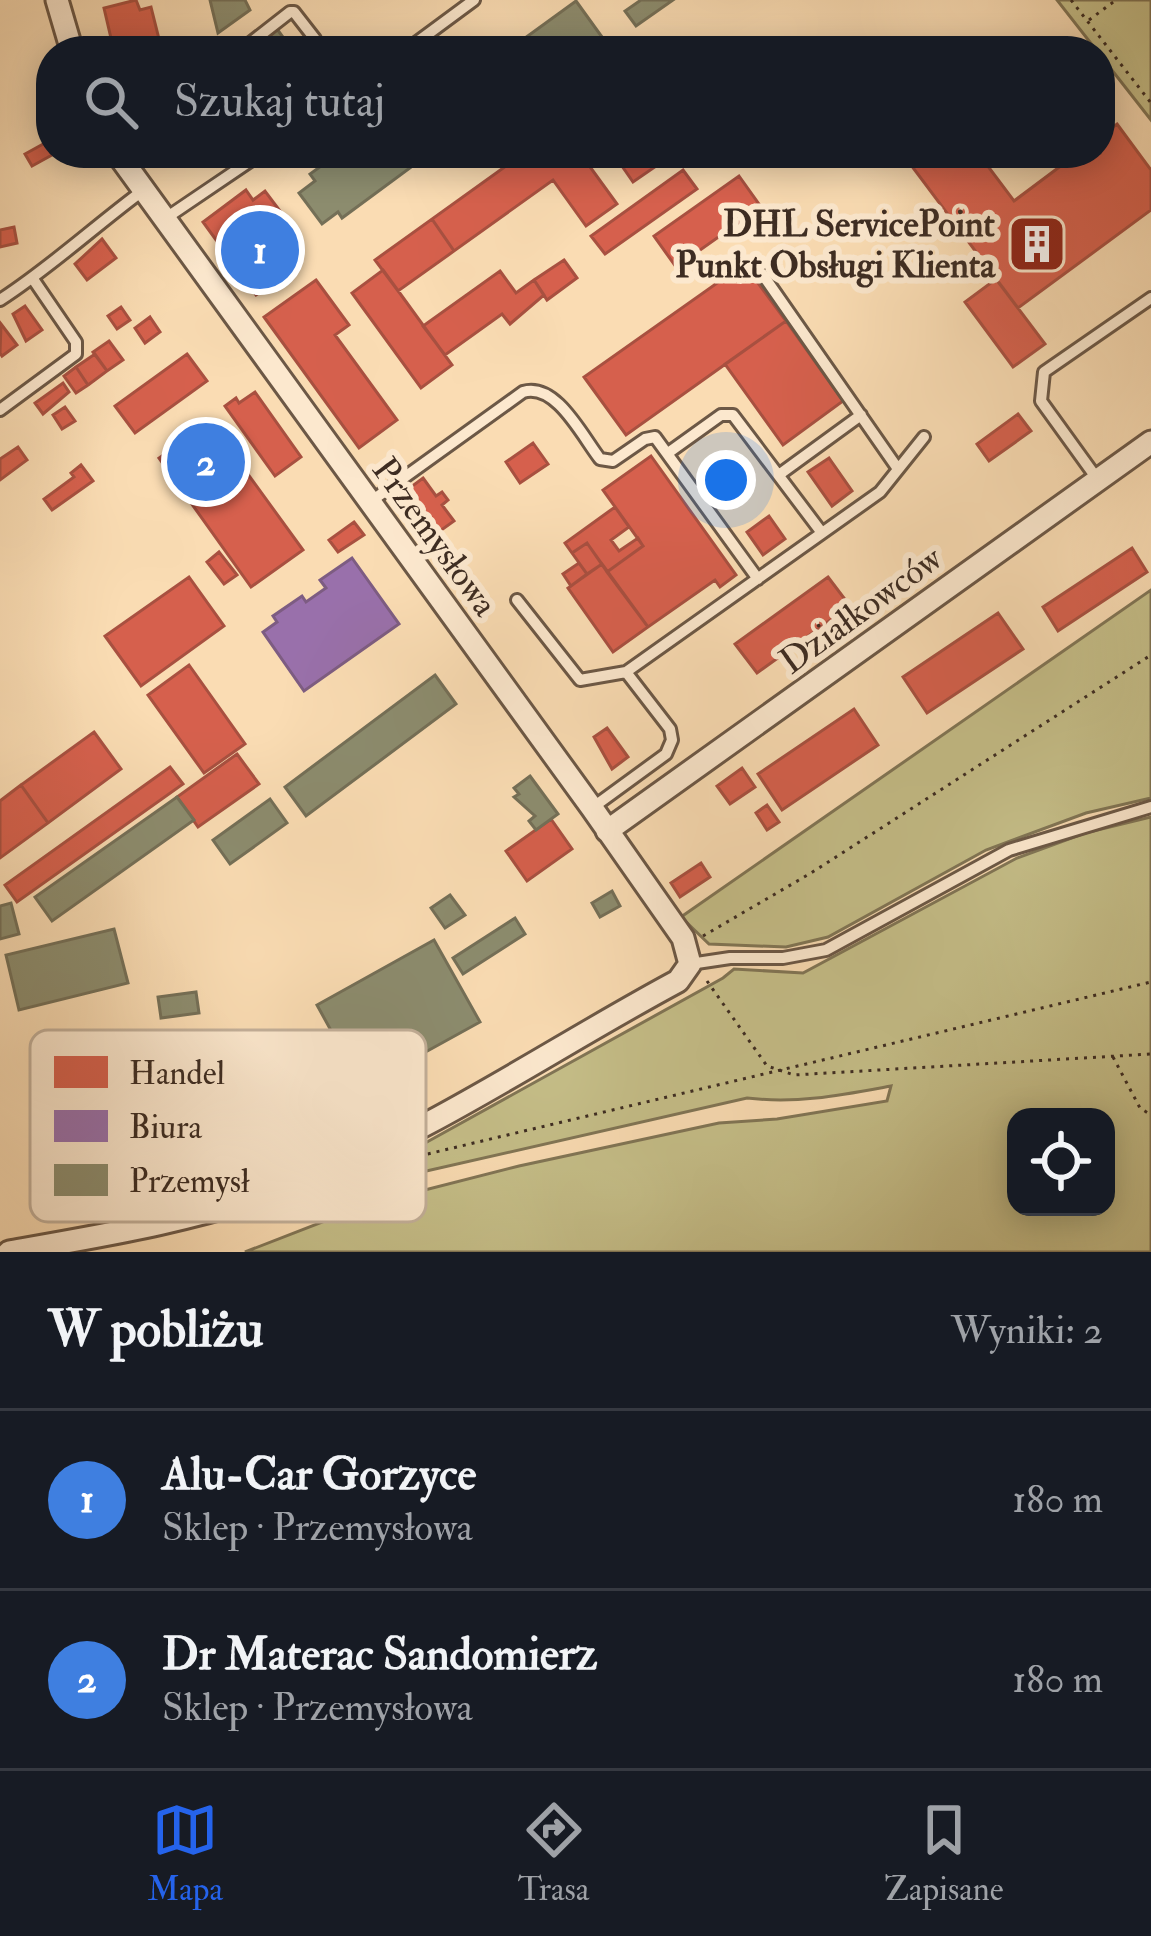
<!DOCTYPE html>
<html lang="pl">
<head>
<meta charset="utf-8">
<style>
	body { margin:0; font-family:"IM FELL Double Pica",serif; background:#242831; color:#f1f3f6 }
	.controls { position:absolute; right:36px; bottom:36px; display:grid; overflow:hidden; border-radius:24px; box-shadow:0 6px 30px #0003 }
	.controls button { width:108px; height:108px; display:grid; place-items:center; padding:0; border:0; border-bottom:3px solid #363941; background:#171b24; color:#f1f3f6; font:60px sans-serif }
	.you { position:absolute; left:726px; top:480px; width:42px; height:42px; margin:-30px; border:9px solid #fff; border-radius:50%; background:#1a73e8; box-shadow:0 0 0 18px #1a73e833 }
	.badge { display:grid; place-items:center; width:78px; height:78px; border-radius:50%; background:#2563eb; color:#fff; font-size:39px; font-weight:700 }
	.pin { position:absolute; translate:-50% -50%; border:6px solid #fff; box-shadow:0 3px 12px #0006 }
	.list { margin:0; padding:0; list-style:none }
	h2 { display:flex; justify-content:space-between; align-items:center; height:156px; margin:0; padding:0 48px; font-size:51px }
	h2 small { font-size:39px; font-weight:400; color:#9ea1a6 }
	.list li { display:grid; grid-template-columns:78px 1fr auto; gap:36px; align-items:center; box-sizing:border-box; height:180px; padding:0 48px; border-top:3px solid #363941 }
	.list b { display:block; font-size:45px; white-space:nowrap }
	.list p { margin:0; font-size:39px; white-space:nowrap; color:#9ea1a6 }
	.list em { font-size:39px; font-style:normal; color:#9ea1a6 }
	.icon { flex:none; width:66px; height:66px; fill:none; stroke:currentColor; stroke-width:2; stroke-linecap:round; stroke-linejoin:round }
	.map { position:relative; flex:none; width:1151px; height:1252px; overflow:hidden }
	.search { position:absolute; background:#171b24; box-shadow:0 6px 30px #0003; left:36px; right:36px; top:36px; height:132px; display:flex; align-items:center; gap:30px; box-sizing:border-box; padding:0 42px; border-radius:48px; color:#9ea1a6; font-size:45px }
	.sheet { height:516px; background:#171b24 }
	nav { display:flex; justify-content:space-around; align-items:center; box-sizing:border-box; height:168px; border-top:3px solid #363941; background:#171b24; font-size:33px; color:#9ea1a6 }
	nav a { display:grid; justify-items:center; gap:6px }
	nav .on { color:#2563eb }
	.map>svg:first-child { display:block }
	.green { fill:#c5be88; stroke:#817555; stroke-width:3; fill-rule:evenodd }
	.shops { fill:#d6604d; stroke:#a85040; stroke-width:3 }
	.offices { fill:#9970ab; stroke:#7d5c82; stroke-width:3 }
	.industry { fill:#8c8c6e; stroke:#746f57; stroke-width:3 }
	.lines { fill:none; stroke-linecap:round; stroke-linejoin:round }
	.service-casing { stroke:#6c5846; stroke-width:16 }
	.minor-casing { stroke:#6c5846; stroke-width:27 }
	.path { stroke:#3d2c22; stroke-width:3; stroke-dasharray:3 6; stroke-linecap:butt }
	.service { stroke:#fce8ce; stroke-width:10 }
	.minor { stroke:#fce8ce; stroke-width:21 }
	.labels { text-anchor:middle; stroke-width:12; stroke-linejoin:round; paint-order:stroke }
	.poi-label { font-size:36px; font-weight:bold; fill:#3d2c22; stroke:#fce8ce; text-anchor:end }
	.street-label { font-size:36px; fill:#3d2c22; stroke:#fce8ce }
	.key { fill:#fce8ce; stroke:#c3b09a; stroke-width:3 }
	.key-label { font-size:33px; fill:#3d2c22 }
</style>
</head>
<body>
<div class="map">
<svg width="1151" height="1252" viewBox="0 0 1151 1252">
	<rect width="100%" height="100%" fill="#fadcb3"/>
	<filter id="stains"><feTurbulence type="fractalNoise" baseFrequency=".00167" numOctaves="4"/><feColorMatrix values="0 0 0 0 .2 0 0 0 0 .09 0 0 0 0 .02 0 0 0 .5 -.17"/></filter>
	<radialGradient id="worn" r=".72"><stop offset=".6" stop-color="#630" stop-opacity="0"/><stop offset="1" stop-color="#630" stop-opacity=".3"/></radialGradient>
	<!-- green -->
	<path class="green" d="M1057 0H1151V120Z
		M1151 590V798L1086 813 986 850 828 937 786 947 709 944 681 917Z
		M1151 817V1252H245L366 1205 519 1166 719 1123 777 1119 887 1101 891 1086C842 1095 798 1104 747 1098L422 1172 387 1174 314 1195 418 1147 723 978 734 969 803 973 1017 858 1085 833ZM1016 1117H1106V1207H1016Z"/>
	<!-- shops -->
	<path class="shops" d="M136 0 140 10 151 7 162 51H114L104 8Z
		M1117 124 1151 170V210L1018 308 902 153H978L1014 201 1078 153H1100V137Z
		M45 143 52 155 32 166 25 154Z
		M524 153H580L617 204 586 226 553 180 454 251 432 219Z
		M613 153H675L633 182Z
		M683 170 697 189 605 254 591 236Z
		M739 176 761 207 676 267 654 236Z
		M246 190 253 200 265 191 286 219 274 228 300 264 256 295 203 222Z
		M432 219 454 251 398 291 375 260Z
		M14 227 17 243 0 247V230Z
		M102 239 116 258 87 280 75 264Z
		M564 260 577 278 547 300 534 280Z
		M744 264 786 321 626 435 584 377Z
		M383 270 452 365 421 388 352 293Z
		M500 271 516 293 534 280 544 295 510 324 502 314 445 355 423 326Z
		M996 279 1045 344 1013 367 965 302Z
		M316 280 349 325 335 335 397 420 359 448 264 317Z
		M25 306 42 330 26 341 13 314Z
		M121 307 130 320 117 329 108 316Z
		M150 317 160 332 145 343 135 328Z
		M786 321 843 401 783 445 725 364Z
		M1 324 17 345 2 356 0 353Z
		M109 341 123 360 107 371 93 352Z
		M95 354 107 371 88 385 76 367Z
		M187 354 207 381 135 433 115 406Z
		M76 367 88 385 76 393 64 376Z
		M63 383 69 392 43 414 35 403Z
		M255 392 301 457 275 476 225 406 236 398 239 403Z
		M65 407 75 421 62 429 53 415Z
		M1018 414 1031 431 989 461 977 444Z
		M210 422 303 550 251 587 159 458Z
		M533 443 548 464 520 483 506 462Z
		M18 447 27 460 0 480V459Z
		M651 456 736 575 720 587 715 580 648 627 607 572 643 546 603 490Z
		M829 458 852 491 832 506 808 472Z
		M81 465 93 481 52 510 44 499 74 477 71 473Z
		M423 478 436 496 442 492 448 500 442 505 454 521 433 536 399 496Z
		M615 507 629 527 611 540 619 551 638 538 643 546 607 572 587 543 572 553 565 543Z
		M769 516 785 539 763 555 747 532Z
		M354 522 364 535 338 552 329 540Z
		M587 543 602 564 587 574 572 553Z
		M1132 548 1147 572 1058 631 1043 607Z
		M219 552 237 575 224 584 207 562Z
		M579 563 587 574 571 586 563 574Z
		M602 564 648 627 613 652 568 588Z
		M189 577 224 626 141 686 105 636Z
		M828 577 850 606 757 673 735 644Z
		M998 613 1023 649 927 713 903 677Z
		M189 665 245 744 204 773 148 695Z
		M854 709 878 745 782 810 758 774Z
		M607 728 628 757 612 769 594 737Z
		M94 732 121 769 48 823 21 785Z
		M237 754 259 784 198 827 177 797Z
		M170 767 183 784 17 902 5 885Z
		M742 768 755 787 730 804 717 786Z
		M21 785 48 823 0 858V801Z
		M767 805 779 822 767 830 756 813Z
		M551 819 572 849 527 881 506 851Z
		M701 863 710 877 680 897 671 883Z"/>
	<!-- offices -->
	<path class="offices" d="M352 558 399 624 304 691 263 632 277 622 273 616 302 596 306 602 326 588 320 580Z"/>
	<!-- industry -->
	<path class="industry" d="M210 0H245L250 10 218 33Z
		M641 0H673L636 26 625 11Z
		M576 1 607 44 597 51H507Z
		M277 29 293 51H272L263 38Z
		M339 153H406L414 165 342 218 338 212 322 224 299 193 315 181 310 174Z
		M435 675 456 704 306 816 285 787Z
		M530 776 558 814 536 830 529 821 535 816 514 797 519 794 514 788Z
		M177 797 194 820 52 921 35 897Z
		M270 799 287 823 230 864 213 840Z
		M612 891 620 906 600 917 592 903Z
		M450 895 465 915 445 928 431 908Z
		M11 903 19 934 0 939V906Z
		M515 918 525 934 463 974 453 958Z
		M114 929 128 983 19 1010 6 955Z
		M434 940 480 1022 362 1087 317 1005Z
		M196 992 199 1013 161 1018 158 997Z"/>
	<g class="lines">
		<defs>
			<path id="service" d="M240 51 290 12H294L315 39 318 51
				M405 51 474 0
				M166 218 262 153
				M763 275 898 469
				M0 300C50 268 96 225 145 189
				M0 410 76 354V342L33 279
				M668 453 721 415H733L822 533
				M780 474 861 415
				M1098 480 1041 401 1044 372 1151 298
				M370 502 523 392C556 382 582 436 600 459L613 461 645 439 655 437 758 579
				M517 600 580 680 626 672
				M592 808 666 754 672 740 670 729 626 672 880 492 924 437
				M690 964 730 958H783L826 950 1009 850 1151 807"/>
			<path id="minor" d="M57 0 72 51
				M607 831 1151 442
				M9 1252C106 1235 203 1219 296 1184 431 1133 551 1049 678 981L690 964 683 938 592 808 117 153"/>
		</defs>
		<!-- service casing -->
		<use href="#service" class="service-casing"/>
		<!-- minor casing -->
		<use href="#minor" class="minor-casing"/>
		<!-- path -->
		<path class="path" d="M1071 0 1151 103
			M1089 20 1116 0
			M703 936 811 873 1151 655
			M707 981 767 1066 794 1075 1151 1054
			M1113 1057 1140 1108 1151 1115
			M419 1156 1151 982"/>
		<!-- service -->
		<use href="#service" class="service"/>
		<!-- minor -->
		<use href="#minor" class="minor"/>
	</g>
	<!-- icons -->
	<defs>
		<symbol id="building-square" viewBox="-11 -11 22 22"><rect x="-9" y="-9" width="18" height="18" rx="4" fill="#8f2418" stroke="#fce8ce"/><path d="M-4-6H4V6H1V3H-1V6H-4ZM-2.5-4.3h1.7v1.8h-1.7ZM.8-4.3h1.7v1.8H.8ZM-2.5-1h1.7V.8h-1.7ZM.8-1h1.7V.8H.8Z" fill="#fff"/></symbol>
	</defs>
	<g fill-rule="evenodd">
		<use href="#building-square" x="1004" y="211" width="66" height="66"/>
	</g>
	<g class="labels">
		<!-- poi labels -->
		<g class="poi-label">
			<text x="995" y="236">DHL ServicePoint<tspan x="995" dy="41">Punkt Obsługi Klienta</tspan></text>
		</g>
		<!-- street labels -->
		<g class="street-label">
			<text transform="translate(436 536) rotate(54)" y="13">Przemysłowa</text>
			<text transform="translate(860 609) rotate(-36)" y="13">Działkowców</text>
		</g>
	</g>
	<!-- legend -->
	<rect x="30" y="1030" width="396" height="192" rx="18" class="key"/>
	<rect x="54" y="1056" width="54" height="32" fill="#d6604d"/>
	<rect x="54" y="1110" width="54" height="32" fill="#9970ab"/>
	<rect x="54" y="1164" width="54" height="32" fill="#8c8c6e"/>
	<g class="key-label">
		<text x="129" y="1084">Handel</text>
		<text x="129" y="1138">Biura</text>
		<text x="129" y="1192">Przemysł</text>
	</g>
	<rect width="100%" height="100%" filter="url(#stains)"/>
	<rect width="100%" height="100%" fill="url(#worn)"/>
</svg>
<div class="controls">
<button><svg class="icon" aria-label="locate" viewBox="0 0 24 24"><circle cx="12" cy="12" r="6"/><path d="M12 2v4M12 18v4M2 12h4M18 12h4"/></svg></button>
</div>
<div class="you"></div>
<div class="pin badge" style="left:260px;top:250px;background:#3f7fe0">1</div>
<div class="pin badge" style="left:206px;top:462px;background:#3f7fe0">2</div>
<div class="search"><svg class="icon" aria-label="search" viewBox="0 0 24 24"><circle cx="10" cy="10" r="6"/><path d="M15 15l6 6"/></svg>Szukaj tutaj</div>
</div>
<section class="sheet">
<h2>W pobliżu<small>Wyniki: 2</small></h2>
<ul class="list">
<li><span class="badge" style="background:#3f7fe0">1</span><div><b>Alu-Car Gorzyce</b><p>Sklep · Przemysłowa</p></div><em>180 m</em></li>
<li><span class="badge" style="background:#3f7fe0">2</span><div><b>Dr Materac Sandomierz</b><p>Sklep · Przemysłowa</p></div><em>180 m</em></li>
</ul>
</section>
<nav>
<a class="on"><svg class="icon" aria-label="map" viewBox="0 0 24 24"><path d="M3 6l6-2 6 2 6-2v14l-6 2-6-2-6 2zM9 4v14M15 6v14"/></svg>Mapa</a>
<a><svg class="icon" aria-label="directions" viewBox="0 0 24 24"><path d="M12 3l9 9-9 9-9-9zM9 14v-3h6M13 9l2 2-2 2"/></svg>Trasa</a>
<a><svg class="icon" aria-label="saved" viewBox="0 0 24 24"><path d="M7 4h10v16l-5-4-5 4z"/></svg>Zapisane</a>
</nav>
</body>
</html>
